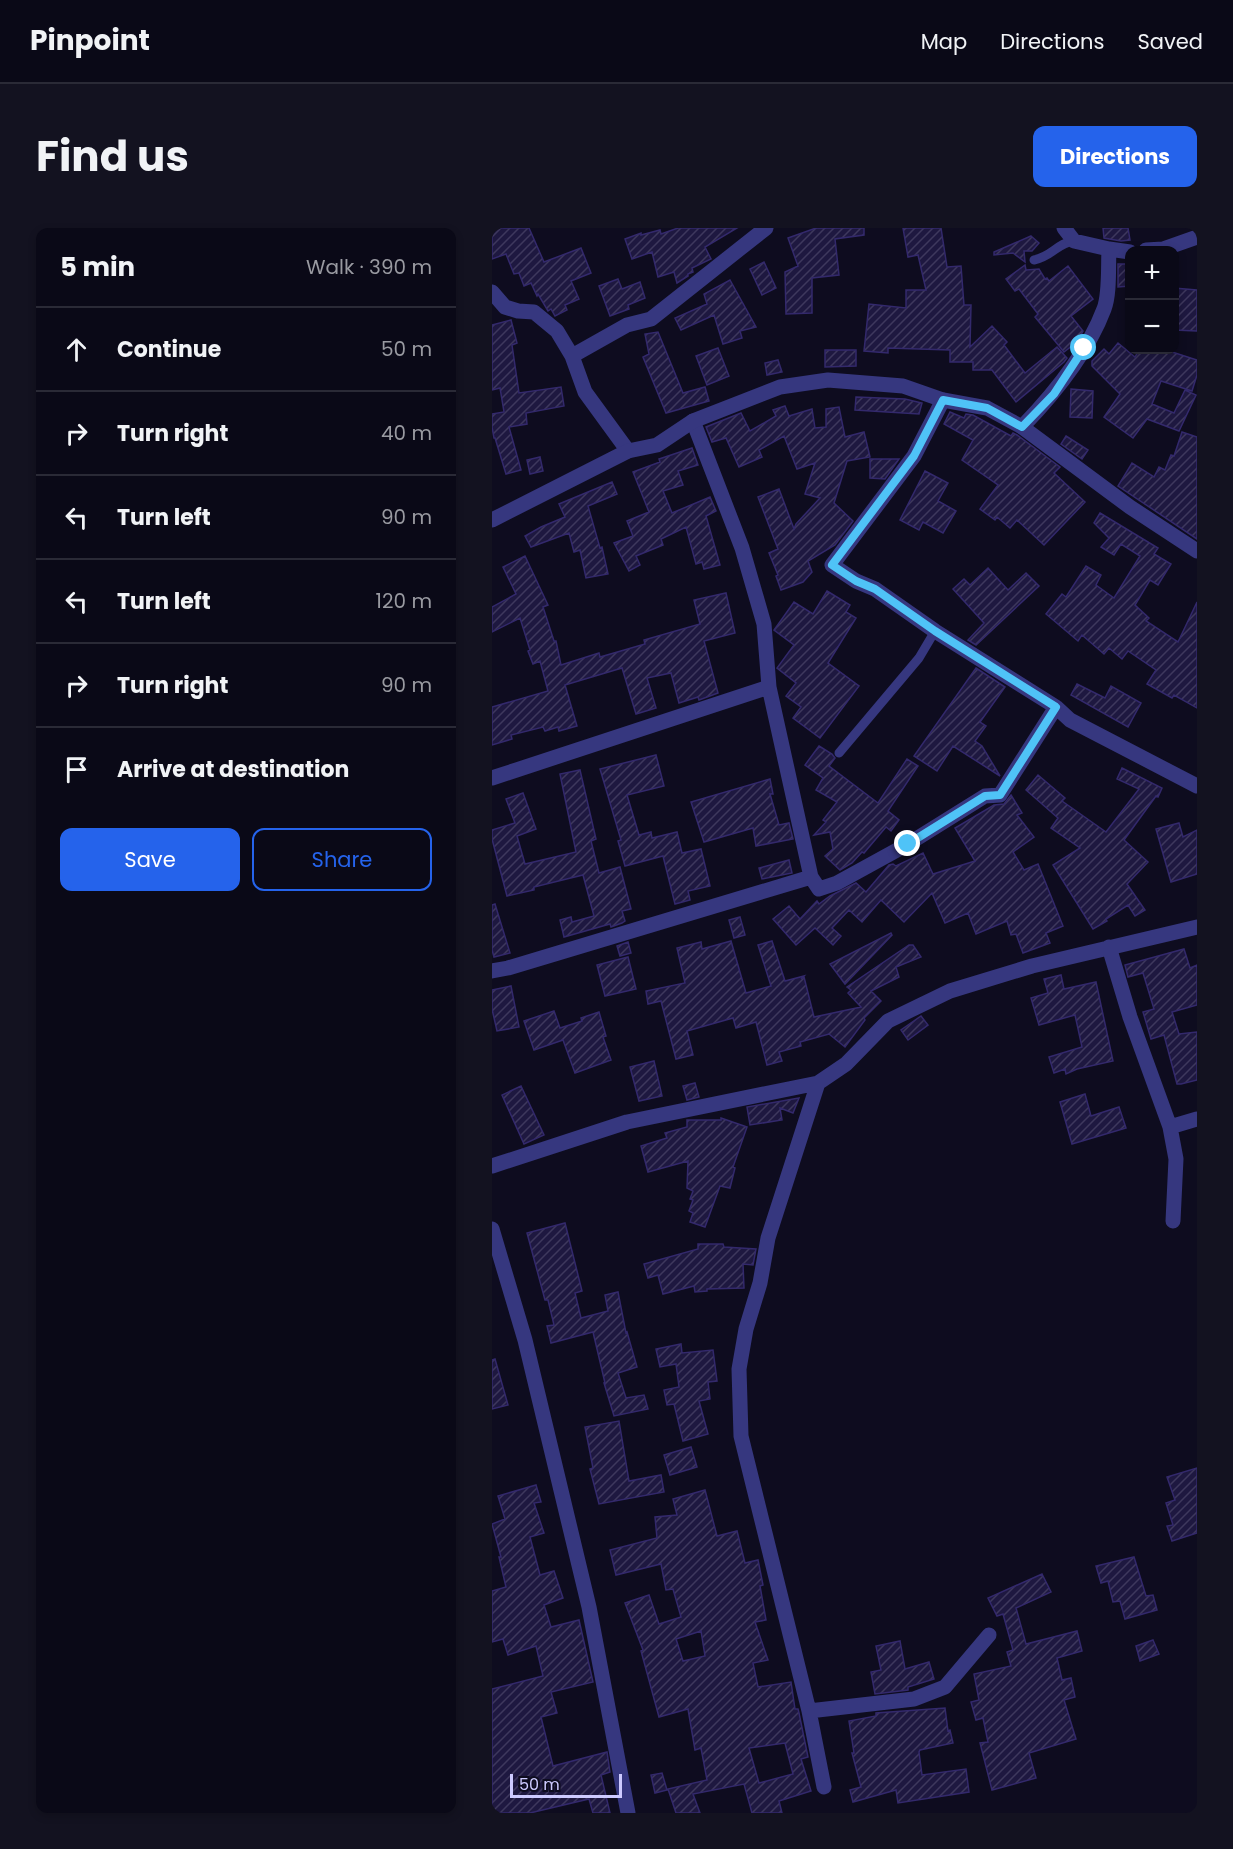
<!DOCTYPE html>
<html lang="en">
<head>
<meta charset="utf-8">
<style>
	body { margin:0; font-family:Poppins,sans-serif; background:#131220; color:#f1f3f6 }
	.controls { position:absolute; right:18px; top:18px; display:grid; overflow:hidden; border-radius:12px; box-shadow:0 3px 9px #0003 }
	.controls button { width:54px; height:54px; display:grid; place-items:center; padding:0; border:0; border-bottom:2px solid #2a2a36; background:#0a0917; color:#f1f3f6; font:30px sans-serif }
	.scale { position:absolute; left:18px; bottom:15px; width:112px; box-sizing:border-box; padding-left:6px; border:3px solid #cdcaff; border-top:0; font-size:16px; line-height:21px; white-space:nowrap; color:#cdcaff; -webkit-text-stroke:4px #0e0c1f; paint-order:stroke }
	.stop { position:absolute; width:18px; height:18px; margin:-14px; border:4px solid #4fc3f7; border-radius:50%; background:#fff }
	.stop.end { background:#4fc3f7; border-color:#fff; box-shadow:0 2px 6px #0008 }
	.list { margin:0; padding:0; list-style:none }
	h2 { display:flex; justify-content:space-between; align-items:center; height:78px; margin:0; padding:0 24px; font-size:26px }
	h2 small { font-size:20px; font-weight:400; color:#999aa1 }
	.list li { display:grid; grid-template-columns:39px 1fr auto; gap:18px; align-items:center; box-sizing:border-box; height:84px; padding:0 24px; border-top:2px solid #2a2a36 }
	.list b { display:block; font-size:22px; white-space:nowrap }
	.list em { font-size:20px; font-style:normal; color:#999aa1 }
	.actions { display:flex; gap:12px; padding:18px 24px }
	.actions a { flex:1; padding:14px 0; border:2px solid #2563eb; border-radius:12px; text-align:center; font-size:21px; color:#2563eb }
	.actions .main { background:#2563eb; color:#fff }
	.icon { flex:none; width:33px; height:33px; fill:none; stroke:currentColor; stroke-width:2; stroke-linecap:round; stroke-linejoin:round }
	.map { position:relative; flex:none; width:705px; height:1585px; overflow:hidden; border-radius:12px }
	header { display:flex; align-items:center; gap:36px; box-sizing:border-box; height:84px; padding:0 30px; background:#0a0917; border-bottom:2px solid #2a2a36 }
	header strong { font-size:28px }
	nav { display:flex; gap:33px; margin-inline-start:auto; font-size:21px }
	.intro { display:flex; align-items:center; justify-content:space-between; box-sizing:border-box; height:144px; padding:0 36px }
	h1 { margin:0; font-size:42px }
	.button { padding:15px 27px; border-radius:12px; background:#2563eb; color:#fff; font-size:21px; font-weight:700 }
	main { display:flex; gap:36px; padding:0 36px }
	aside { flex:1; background:#0a0917; border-radius:12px; box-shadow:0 3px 9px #0003 }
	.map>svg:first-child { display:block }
	.building { fill:url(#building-hatch); stroke:#33296c; stroke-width:1.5; fill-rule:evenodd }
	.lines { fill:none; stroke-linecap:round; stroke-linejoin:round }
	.service { stroke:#36377f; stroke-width:9 }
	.minor { stroke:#36377f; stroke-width:15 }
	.tertiary { stroke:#36377f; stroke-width:15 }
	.route { stroke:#4fc3f7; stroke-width:8 }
</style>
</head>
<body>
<header>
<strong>Pinpoint</strong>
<nav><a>Map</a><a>Directions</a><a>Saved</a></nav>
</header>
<div class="intro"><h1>Find us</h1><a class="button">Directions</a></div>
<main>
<aside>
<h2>5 min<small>Walk · 390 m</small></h2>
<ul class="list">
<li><svg class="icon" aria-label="ahead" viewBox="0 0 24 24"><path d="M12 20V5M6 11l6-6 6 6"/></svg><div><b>Continue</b></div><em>50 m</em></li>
<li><svg class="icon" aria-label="right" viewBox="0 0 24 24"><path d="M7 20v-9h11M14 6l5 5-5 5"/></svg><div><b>Turn right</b></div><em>40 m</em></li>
<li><svg class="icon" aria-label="left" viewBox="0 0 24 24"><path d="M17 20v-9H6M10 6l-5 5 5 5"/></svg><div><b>Turn left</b></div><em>90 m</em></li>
<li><svg class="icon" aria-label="left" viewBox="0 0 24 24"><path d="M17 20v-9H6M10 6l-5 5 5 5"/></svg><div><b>Turn left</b></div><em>120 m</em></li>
<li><svg class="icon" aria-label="right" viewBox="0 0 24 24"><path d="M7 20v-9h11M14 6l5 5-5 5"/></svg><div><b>Turn right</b></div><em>90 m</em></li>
<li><svg class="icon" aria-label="arrive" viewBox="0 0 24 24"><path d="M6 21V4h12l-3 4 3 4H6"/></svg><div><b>Arrive at destination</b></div></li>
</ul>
<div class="actions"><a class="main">Save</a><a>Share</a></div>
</aside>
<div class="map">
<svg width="705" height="1585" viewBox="0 0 705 1585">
	<defs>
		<pattern id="building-hatch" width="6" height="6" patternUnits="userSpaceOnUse" patternTransform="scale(1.5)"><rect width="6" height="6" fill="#1e1840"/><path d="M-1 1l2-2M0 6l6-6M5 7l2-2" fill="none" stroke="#3e385d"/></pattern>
	</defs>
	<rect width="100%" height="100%" fill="#0e0c1f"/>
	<!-- building -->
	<path class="building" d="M0 0H37L52 34 89 20 99 45 79 53 87 71 73 77 75 82 63 88 59 81 56 83 46 66 45 68 39 55 32 58 27 45 22 46 14 26 0 31Z
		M186 0H245L213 19 219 31 200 40 201 44 196 46V48L185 55 182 44 166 49 160 24 140 31 133 11 149 5V7L168 2 169 6Z
		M324 0H372V7L343 11 347 47 320 50V85L294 86 293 44 306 38 296 10Z
		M411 0H449L455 39 469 38 472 77H479L478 119 500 98 515 114 512 117 533 145 565 119 575 130 572 134 524 174 500 142H481V134H458V122L396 120V125L372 123 377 76 414 80V62H434L426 27 416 29Z
		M611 0H636L638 12 629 13 612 10Z
		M539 8 547 15 540 23H532L533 34 521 25 502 27V24Z
		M272 34 284 60 270 67 258 41Z
		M626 36H638V58L626 59Z
		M533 37 534 42 547 41 553 51 555 50 557 53 576 38 601 71 579 88 591 103 585 114 572 124 543 89 546 86 527 61 523 63 514 51Z
		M126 51 130 61 148 54 153 70 136 77 137 81 118 88 107 58Z
		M238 52 264 99 248 103 250 110 231 116 222 87 189 102 183 90 215 76 212 66Z
		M682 60 705 62V103L682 102Z
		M19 92 25 115 20 117 27 165 69 159 72 178 34 185 35 196 17 199 29 242 14 246 3 210H2L0 199V186L12 184 8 160 0 162V97Z
		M166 104 191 165 213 159 217 173 174 185 151 129 157 126 153 106Z
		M626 115 643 129 647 122H674L705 132V147L700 163 669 153 660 176 682 185 693 162 704 167 687 203 655 191 641 210 612 189 628 166 600 138V133L612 121 617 126Z
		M226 120 237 148 215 157 204 128Z
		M333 122H364V138L333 139Z
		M286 132 290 144 275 147 273 135Z
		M579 161 601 163 600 190 578 189Z
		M364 169 413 171 430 175 427 186 363 182Z
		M293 178 297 188 320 181 323 200 334 199V181L347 179 353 209 372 204 378 229 355 233 342 275 361 293 343 317 316 333 320 344 311 354 289 362 284 348 286 347 277 325 286 321 266 269 287 261 302 301 304 296 328 270 313 266 323 235 305 241 292 208 267 222 270 229 247 239 234 210 220 214 214 199 249 185 258 203 284 188 281 182Z
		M458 184 472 190 474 186 481 187 519 208 521 205 525 207 568 239 562 245 593 274 552 317 525 292 518 300 505 289 503 292 488 281 506 257 470 232 481 212 452 196Z
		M690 204 705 209V311L626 258 640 235 662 249 667 239 673 242 679 227 682 228Z
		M574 208 596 222 590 231 569 216Z
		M200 220 206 237 186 243 191 257 171 263 180 285 218 269 224 283 214 288 228 337 212 341 210 334 204 336 194 299 169 311 171 317 144 328 148 337 137 343 122 315 141 308 135 293 157 284 141 244 168 234 167 231Z
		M48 229 51 243 38 246 35 232Z
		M378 231H407L393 251 378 250Z
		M433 243 456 255 446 273 464 283 451 305 431 294 427 302 408 292Z
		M120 254 125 266 96 278 108 320 110 319 116 346 94 350 88 322 82 324 77 305 39 319 33 308 49 299 73 289 67 276Z
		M608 285 666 320 662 326 679 336 666 357 658 352 643 377 657 390 654 393 686 414 705 374V480L682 467 680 470 655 456 664 442 636 423 630 431 617 420 612 426 590 407 586 413 554 386 570 366 574 369 594 338 609 347 604 357 622 370 648 328 629 316 622 327 609 319 617 310 602 295Z
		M33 328 56 377 51 379 62 413H64L69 437 107 425 108 429 153 416 152 412 208 396 202 372 234 365 243 405 212 413 226 465 207 472 206 469 187 475 179 445 155 450 164 480 144 486 130 440 73 457 85 498 67 503 66 499 53 503 51 499 19 507 20 511 0 517V479L56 463 48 433 41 436 36 423 38 422 28 390 0 404V379L24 366 11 339Z
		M496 340 516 362 534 345 547 358 484 417 476 412 492 395 461 361 472 351 478 357Z
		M335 363 358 377 354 384 364 390 336 435 367 458 328 510 301 490 309 479 294 468 304 455 285 440 302 417 282 402 302 374 321 386Z
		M484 440 513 459 488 494 494 498 483 513 490 518 508 548 461 518 445 543 422 528Z
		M585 456 613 470 619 458 649 475 636 499 579 467Z
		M327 518 340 526 343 530 337 538 386 575 415 531 426 538 396 583 407 592 399 603 394 599 372 625 370 624 360 635 348 642 333 628 341 621 338 604 322 607 334 594 331 592 345 574 324 562 331 550 313 537Z
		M164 527 172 558 135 567 147 607 159 604 160 610 185 604 190 625 209 621 218 658 196 663 198 672 183 676 171 628 133 638 126 613 129 612 108 541Z
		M630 540 670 560 666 569 664 568 632 612 656 634 635 656 653 682 643 688 636 677 614 691 615 693 601 701 561 637 588 620 559 600 566 590 534 562 546 547 573 570 570 573 614 604 647 561 625 551Z
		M88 542 104 611 99 613 107 645 128 639 139 681 130 683 133 693 130 695 119 699 118 696 72 709 68 692 79 689 80 694 102 688 91 647 42 659V662L15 668 0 611V602L23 595 14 571 31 565 44 601 25 608 33 636 84 624 68 546Z
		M278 551 281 566H278L287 597 297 595 301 611 264 618 261 600 212 614 199 574Z
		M519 567 530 585 525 587 542 609 521 624 532 642 546 636 571 698 554 705 558 715 531 725 524 706 519 707 515 693 484 706 476 685 453 695 440 665 412 694 389 672 370 694 357 682 340 700 349 708 341 717 323 700 304 717 281 691 297 678 308 691 325 673 327 676 338 668 364 655 374 664 397 637 401 636 404 638 431 625 441 646 483 633 463 600 502 577 512 576Z
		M687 595 691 609 705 602V646L679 654 664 601Z
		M297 632 300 645 270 651 267 640Z
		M3 676 18 725 2 729 0 722V677Z
		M248 689 253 707 242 710 237 692Z
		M399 705 400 707 353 756 338 736Z
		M239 713 254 765 279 758 266 717 280 713 293 753 312 748 309 751 312 749 322 789 369 779 356 765 359 762 355 759 417 717H421L429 729 404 739 407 749 379 763 389 773 372 790 373 792 353 819 337 806 308 814 309 818 287 824 290 833 275 837 264 794 244 800 241 790 195 803 201 827 184 831 169 773 156 776 154 763 193 755 185 720 209 714 210 721Z
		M136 714 139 725 128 728 125 718Z
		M692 721 698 740 705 737V777L680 784 687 806 705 804V852L689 856H685L672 807 659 811 651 784 662 781 651 745 636 749 633 737Z
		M136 729 144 761 113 768 105 737Z
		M569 747 572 761 604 754 621 833 585 841 574 846 573 841 562 845 557 829 590 819 583 787 547 797 539 770 556 765 552 751Z
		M19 758 27 799 5 803 0 781V762Z
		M62 783 68 800 90 793 89 790 107 784 114 808 111 809 119 832 83 845 71 812 42 822 32 793Z
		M429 788 436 797 416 812 409 802Z
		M162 833 170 868 147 873 138 839Z
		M203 855 207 869 195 872 191 858Z
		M29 858 52 907 32 916 10 867Z
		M593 866 599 888 627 879 634 900 580 916 568 874Z
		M307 870 301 885 288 880 290 892 258 897 255 879Z
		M229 890 255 899 241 939 243 940 238 960 228 958 213 999 198 994 201 985 197 983 201 972 198 971 201 963 195 960 196 933 156 944 149 918 175 910 173 905 195 899V892H229Z
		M73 995 90 1063 83 1065 89 1090 116 1083 113 1067 126 1064 134 1105 135 1104 145 1139 126 1145 134 1170 152 1167 156 1181 122 1188 112 1155H113L101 1104 59 1115 55 1098 62 1097 56 1072H53L35 1005Z
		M206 1016H231L232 1019 264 1021 261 1037 251 1036 252 1060 215 1061V1063L203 1064 202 1058 171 1066 166 1047 156 1050 152 1036 206 1021Z
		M189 1116 190 1125 221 1122 225 1153 216 1154 218 1171 207 1173 216 1206 191 1213 182 1176 175 1177 172 1162 187 1159 184 1136 168 1139 164 1121Z
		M3 1131 16 1177 0 1181V1132Z
		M127 1193 137 1253 169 1247 172 1264 107 1276 98 1241 101 1240 93 1199Z
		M199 1219 205 1239 178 1247 172 1227Z
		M705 1240V1305L680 1313 675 1298 681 1297 674 1275 683 1272 675 1249Z
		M44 1257 49 1274 42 1275 52 1305 38 1309 48 1347 62 1343 71 1370 52 1377 59 1399 87 1392 101 1454 59 1464 65 1485 49 1489 61 1538 115 1524 118 1544 109 1547 118 1585H101L97 1571 38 1585H0V1461L51 1448 44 1418 16 1427 11 1411 0 1414V1363L14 1359 7 1329H9L0 1296 13 1291 6 1268Z
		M213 1262 225 1308 245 1303 253 1335 266 1332 271 1357 268 1358 274 1392 263 1394 276 1432 261 1435 266 1459 299 1454 303 1481H306L307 1485 316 1529 309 1531 319 1563 287 1573 290 1585H260L252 1556 201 1566 208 1585H184L176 1561 215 1552 209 1520 203 1522 196 1481 167 1489 149 1423 151 1422 133 1375 157 1367 167 1396 189 1389 181 1361 174 1362 169 1336 124 1347 118 1322 165 1310 163 1289 185 1287 181 1271ZM209 1403 213 1428 191 1433 184 1411ZM293 1515 301 1546 267 1555 257 1520Z
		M642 1329 654 1368 661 1367 665 1382 633 1391 628 1373 621 1374 616 1353 609 1355 604 1338Z
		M550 1346 559 1364 524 1380 534 1416 585 1403 590 1423 565 1430 570 1452 579 1450 583 1469 572 1472 584 1511 537 1525 544 1550 500 1562 488 1515 496 1514 491 1490 484 1492 479 1474 487 1472 482 1446 519 1438 515 1424 521 1422 511 1386 505 1388 496 1370Z
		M661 1412 667 1426 648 1433 644 1418Z
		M408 1413 413 1441 437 1434 442 1451 416 1459V1462L383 1466 379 1444 389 1442 384 1418Z
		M453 1480 456 1503 458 1502 461 1515 428 1522 427 1524 430 1547 474 1541 477 1564 406 1575 404 1562 361 1574 358 1562 369 1559 360 1525H362L357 1493 384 1488V1485Z
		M170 1545 175 1562 163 1565 159 1547Z"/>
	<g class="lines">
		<!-- service -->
		<path class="service" d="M542 32C561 28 565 15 582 13
			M347 525 427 430 443 403"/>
		<!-- minor -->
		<path class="minor" d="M617 21 638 24
			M654 22 671 21 705 9
			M0 64 13 79 26 83 42 84 65 103 80 128 93 164 136 223
			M80 128 135 97 159 91 274 0
			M451 172 422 228 340 337 364 353 383 361 443 403 564 479 578 492 705 558
			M201 193 250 320 272 396 277 459 319 649
			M530 199C563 165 595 126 612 81 618 66 616 38 617 21L582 13 572 0
			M0 550 277 459
			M617 719 638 789 678 899 684 931 681 993
			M0 743 16 740 319 649 327 661 345 655 416 616 493 568 508 567 564 479
			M678 899 705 891
			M0 938 135 894 326 855
			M0 1001 33 1112 79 1304 97 1379 136 1585
			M317 1483 249 1208 247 1141 254 1101 268 1055 276 1010 326 855 354 836 396 793 458 763 540 738 705 699
			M332 1559 317 1483 422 1471 453 1459 497 1407"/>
		<!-- tertiary -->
		<path class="tertiary" d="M0 292 136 223 165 217 201 193 288 159 336 152 411 158 451 172 495 180 530 199 638 279 705 323"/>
	</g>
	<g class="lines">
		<!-- route -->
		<path class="route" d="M416 616 493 568 508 567 564 479 443 403 383 361 364 353 340 337 422 228 451 172 495 180 530 199 562 166 592 120"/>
	</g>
</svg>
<div class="controls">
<button>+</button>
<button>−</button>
</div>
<div class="scale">50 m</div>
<div class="stop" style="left:592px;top:120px"></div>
<div class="stop end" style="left:416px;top:616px"></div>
</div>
</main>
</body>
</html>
